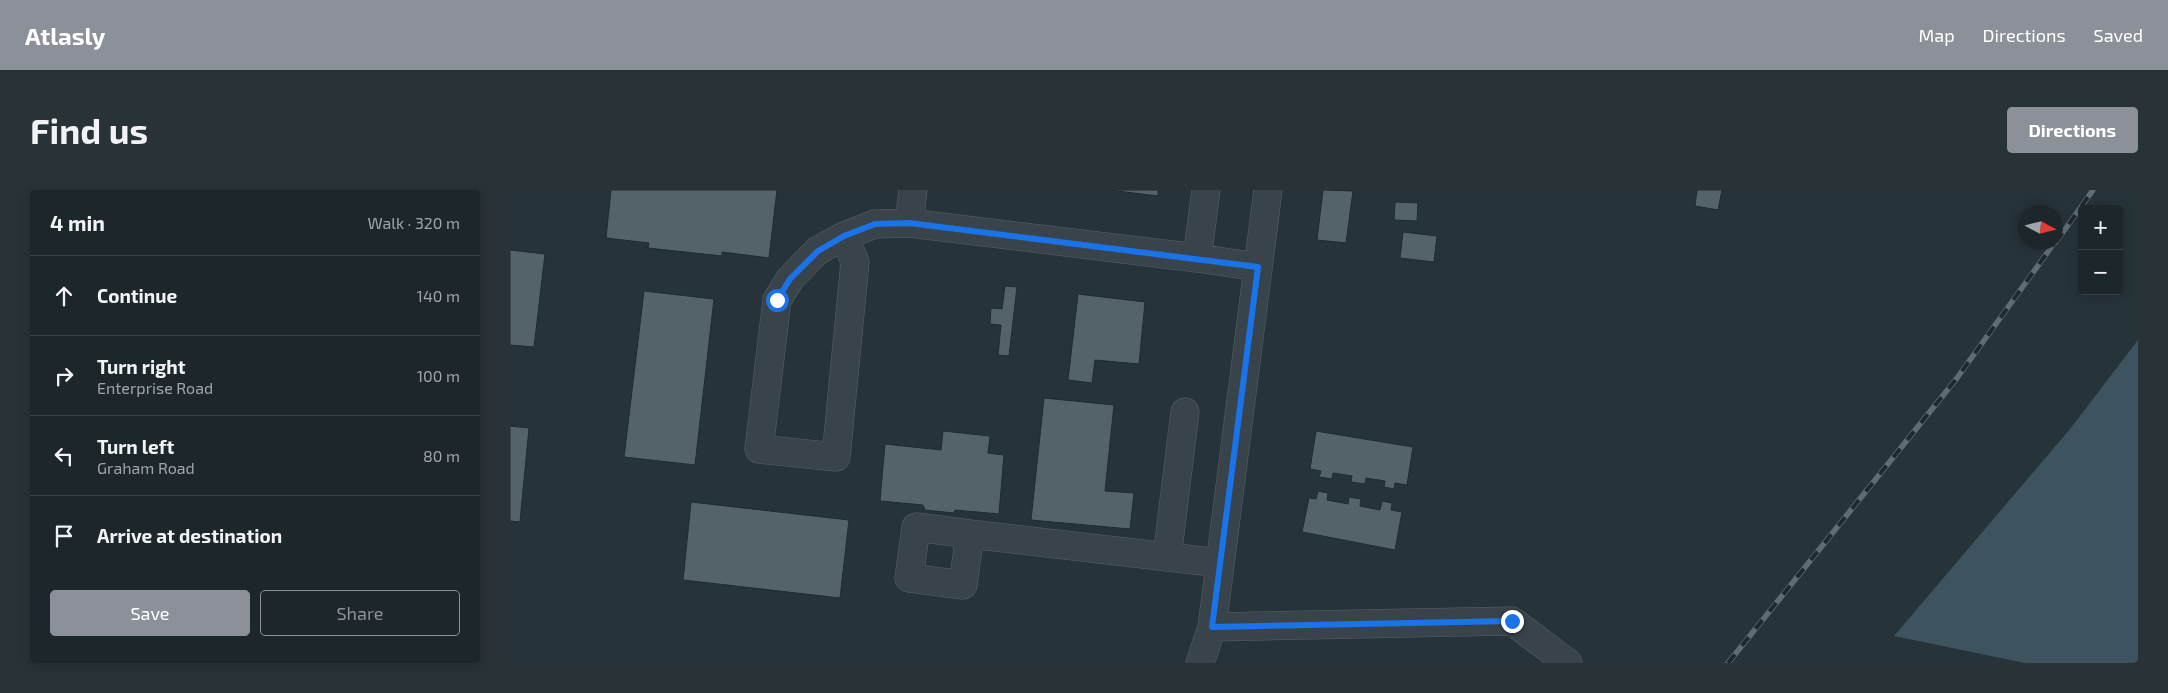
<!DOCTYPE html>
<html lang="en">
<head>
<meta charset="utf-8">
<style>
	body { margin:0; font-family:"Exo 2",sans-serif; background:#293237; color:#f1f3f6 }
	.controls { position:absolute; right:15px; top:15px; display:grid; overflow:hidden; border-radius:5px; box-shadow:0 2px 12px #0003 }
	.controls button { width:45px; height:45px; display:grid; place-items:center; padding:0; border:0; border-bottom:1px solid #3a4347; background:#1c262b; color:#f1f3f6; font:25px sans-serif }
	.compass { position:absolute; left:1508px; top:15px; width:45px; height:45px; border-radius:50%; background:#1c262b; box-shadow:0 2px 12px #0003; rotate:97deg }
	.stop { position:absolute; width:15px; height:15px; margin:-11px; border:4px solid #1a73e8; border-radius:50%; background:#fff }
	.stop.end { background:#1a73e8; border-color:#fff; box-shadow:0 1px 5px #0008 }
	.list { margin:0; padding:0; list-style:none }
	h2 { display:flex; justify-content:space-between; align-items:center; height:65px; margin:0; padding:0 20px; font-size:21px }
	h2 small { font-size:16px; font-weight:400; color:#a0a5a9 }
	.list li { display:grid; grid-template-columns:32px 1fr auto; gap:15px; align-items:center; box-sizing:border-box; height:80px; padding:0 20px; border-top:1px solid #3a4347 }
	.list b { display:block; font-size:19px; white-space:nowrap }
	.list p { margin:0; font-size:16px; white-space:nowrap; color:#a0a5a9 }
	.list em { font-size:16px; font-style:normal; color:#a0a5a9 }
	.actions { display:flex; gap:10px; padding:15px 20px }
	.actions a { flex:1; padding:11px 0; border:1px solid #8c9099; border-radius:5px; text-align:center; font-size:18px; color:#8c9099 }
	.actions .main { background:#8c9099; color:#fff }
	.icon { flex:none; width:28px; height:28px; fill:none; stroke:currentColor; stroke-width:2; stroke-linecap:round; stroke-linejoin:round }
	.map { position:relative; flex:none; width:1628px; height:473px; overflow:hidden; border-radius:5px }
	header { display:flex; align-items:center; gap:30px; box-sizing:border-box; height:70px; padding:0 25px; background:#8c9099; color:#fff }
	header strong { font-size:24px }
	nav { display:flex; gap:28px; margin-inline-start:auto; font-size:18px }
	.intro { display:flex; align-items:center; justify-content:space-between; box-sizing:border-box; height:120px; padding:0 30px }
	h1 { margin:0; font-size:35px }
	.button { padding:12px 22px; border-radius:5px; background:#8c9099; color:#fff; font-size:18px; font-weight:700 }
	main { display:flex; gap:30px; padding:0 30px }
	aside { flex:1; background:#1c262b; border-radius:5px; box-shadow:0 2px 12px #0003 }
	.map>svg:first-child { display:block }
	.water { fill:#3d5460 }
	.building { fill:#546269; stroke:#202b31 }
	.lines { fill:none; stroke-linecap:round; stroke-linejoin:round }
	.minor-casing { stroke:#576268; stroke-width:29 }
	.minor { stroke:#39444a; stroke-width:28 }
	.rail-casing { stroke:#606c73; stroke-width:5.5 }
	.rail { stroke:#1e292f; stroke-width:4; stroke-dasharray:11; stroke-linecap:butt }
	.route { stroke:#1a73e8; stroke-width:6 }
</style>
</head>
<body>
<header>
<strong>Atlasly</strong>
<nav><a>Map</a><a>Directions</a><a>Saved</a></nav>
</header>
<div class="intro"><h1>Find us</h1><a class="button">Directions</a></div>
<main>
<aside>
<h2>4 min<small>Walk · 320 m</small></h2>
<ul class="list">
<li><svg class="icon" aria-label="ahead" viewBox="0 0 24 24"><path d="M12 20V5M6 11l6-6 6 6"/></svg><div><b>Continue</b></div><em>140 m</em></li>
<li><svg class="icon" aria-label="right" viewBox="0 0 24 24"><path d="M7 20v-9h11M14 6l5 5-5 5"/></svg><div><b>Turn right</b><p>Enterprise Road</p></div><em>100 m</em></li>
<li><svg class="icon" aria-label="left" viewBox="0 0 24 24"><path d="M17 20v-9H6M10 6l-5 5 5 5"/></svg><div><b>Turn left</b><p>Graham Road</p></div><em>80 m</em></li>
<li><svg class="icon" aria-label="arrive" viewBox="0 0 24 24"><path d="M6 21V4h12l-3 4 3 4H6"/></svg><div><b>Arrive at destination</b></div></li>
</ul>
<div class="actions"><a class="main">Save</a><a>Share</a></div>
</aside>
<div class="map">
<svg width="1628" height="473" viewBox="0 0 1628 473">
	<rect width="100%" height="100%" fill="#263339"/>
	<!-- water -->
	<path class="water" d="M1628 150V473H1515L1384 446 1560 239Z"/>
	<!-- building -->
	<path class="building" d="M101 0H267L259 68 212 62V66L138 58 139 53 96 48Z
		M599 0H648V6Z
		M813 0 843 1 836 53 807 50Z
		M1187 0H1212L1208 20 1185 16Z
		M885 12 908 13 907 31 884 30Z
		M893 42 927 46 924 72 890 68Z
		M0 60 35 64 24 157 0 155Z
		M495 96 507 97 499 166 488 165 491 135 480 134 481 118 492 119Z
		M134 101 204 109 185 275 114 267Z
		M568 104 635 112 629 174 585 170 582 193 558 190Z
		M534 208 604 215 595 301 624 303 620 339 521 330Z
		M0 236 19 238 10 332 0 331Z
		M433 241 480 246 478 263 494 265 489 324 445 320 444 323 415 320 413 315 370 311 375 254 431 260Z
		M806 241 903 257 897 295 885 293 884 299 874 297 875 291 856 288 855 294 841 292 842 286 823 283 822 289 809 287 811 281 800 279Z
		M808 301 818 303 817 310 838 314 839 307 851 309 850 316 870 320 872 311 882 313 881 320 892 322 885 360 792 342 799 308 806 309Z
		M181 312 339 330 330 408 173 390Z"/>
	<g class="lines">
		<defs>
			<path id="minor" d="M403 0 399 33 687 68
				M696 0 687 68 748 77
				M334 46 345 72 326 267 249 259 267 110 280 89 307 61 334 46 365 34 399 33
				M460 344 406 337 399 388 453 395 460 344 710 373
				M657 367 675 222
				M702 437 1002 431 1058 473
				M690 473 702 437 758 0"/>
		</defs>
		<!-- minor casing -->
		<use href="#minor" class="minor-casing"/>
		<!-- minor -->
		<use href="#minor" class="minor"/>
		<defs>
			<path id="rail" d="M1546 52 1583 0
				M1218 473 1447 188 1545 52"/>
		</defs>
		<!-- rail casing -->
		<use href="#rail" class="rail-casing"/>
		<!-- rail -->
		<use href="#rail" class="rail"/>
	</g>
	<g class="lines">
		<!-- route -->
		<path class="route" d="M267 110 280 89 308 61 334 46 365 34 399 33 748 77 702 437 1002 431"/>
	</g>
</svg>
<div class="controls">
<button>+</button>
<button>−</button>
</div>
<svg class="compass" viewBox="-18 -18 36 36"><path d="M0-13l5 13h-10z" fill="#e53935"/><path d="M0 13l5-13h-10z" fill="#a0a5a9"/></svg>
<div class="stop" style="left:267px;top:110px"></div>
<div class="stop end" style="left:1002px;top:431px"></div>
</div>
</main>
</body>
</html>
